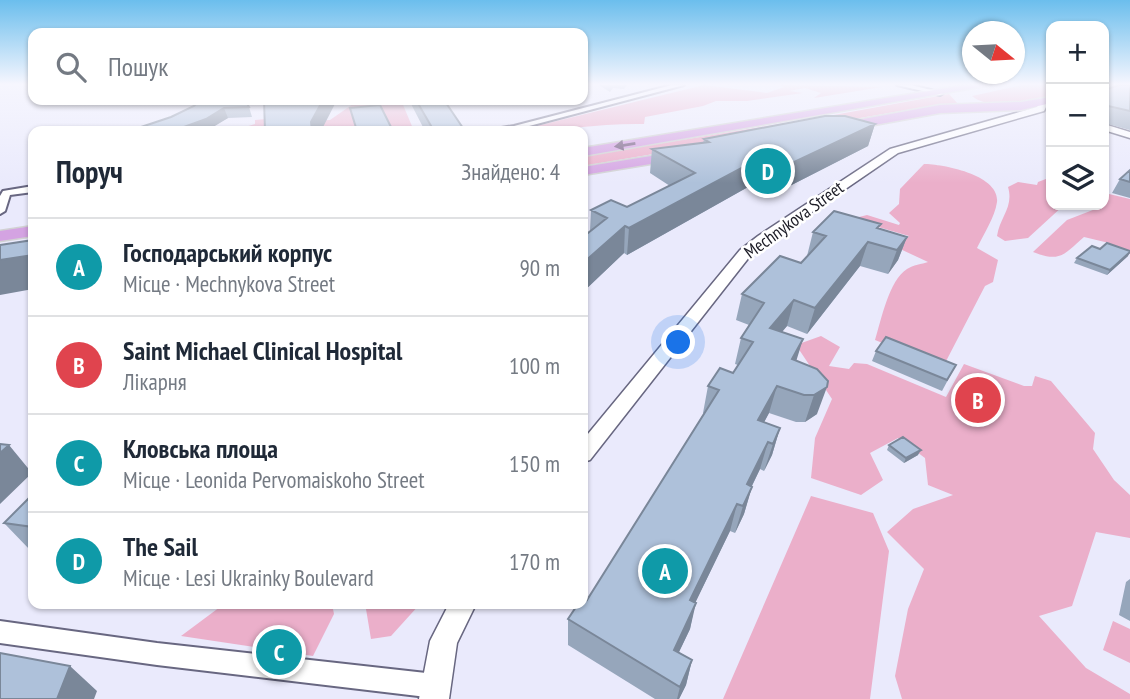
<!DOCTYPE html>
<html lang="uk">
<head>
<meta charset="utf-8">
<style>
	body { margin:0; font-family:"PT Sans Narrow",sans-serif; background:#f2f2f3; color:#1f2937 }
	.controls { position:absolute; right:21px; top:21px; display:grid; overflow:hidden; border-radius:14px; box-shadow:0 2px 5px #0004 }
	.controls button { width:63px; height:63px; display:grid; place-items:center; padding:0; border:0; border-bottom:2px solid #e0e1e3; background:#fff; color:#1f2937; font:35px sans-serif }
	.compass { position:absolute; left:962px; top:21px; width:63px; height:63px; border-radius:50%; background:#fff; box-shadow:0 2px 5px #0004; rotate:108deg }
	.you { position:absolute; left:679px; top:343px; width:24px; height:24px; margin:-18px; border:5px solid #fff; border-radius:50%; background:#1a73e8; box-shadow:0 0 0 10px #1a73e833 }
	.badge { display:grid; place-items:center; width:46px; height:46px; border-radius:50%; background:#2563eb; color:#fff; font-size:23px; font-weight:700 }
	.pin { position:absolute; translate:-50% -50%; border:4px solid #fff; box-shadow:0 2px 7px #0006 }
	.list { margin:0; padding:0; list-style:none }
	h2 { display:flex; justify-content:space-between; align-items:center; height:91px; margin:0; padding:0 28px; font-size:30px }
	h2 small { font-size:23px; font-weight:400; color:#747a83 }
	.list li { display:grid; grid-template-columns:46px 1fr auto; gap:21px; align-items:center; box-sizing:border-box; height:98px; padding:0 28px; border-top:2px solid #e0e1e3 }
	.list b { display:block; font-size:26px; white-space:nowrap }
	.list p { margin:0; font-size:23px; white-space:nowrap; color:#747a83 }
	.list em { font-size:23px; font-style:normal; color:#747a83 }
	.icon { flex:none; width:38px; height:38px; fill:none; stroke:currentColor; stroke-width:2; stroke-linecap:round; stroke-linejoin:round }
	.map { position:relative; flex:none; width:1130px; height:699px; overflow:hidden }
	.search { position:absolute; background:#fff; box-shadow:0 2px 5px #0004; left:28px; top:28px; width:560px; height:77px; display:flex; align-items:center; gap:18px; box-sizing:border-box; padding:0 24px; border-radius:14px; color:#747a83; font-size:26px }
	.panel { position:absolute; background:#fff; box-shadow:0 2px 5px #0004; left:28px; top:126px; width:560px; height:483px; border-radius:14px }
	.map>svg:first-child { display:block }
	.green { fill:#ebafca }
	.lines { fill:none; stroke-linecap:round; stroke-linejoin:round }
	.minor-casing { stroke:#686781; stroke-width:4 }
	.tertiary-casing { stroke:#686781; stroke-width:3 }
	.primary-casing { stroke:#d1d1d3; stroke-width:3 }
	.minor { fill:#fff; fill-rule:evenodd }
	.tertiary { fill:#fff; fill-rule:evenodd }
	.primary { fill:#d4a3e2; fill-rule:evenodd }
	.wall { fill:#96a6bb }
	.shaded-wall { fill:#7a8799 }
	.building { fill:#aec1da; stroke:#7a8799; stroke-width:2 }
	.oneway { fill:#785f84 }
	.labels { text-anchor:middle; stroke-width:5; stroke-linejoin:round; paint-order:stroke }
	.street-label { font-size:18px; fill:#1b1b25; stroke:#fff }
</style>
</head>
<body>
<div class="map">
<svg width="1130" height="699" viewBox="0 0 1130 699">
	<rect width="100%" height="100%" fill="#eaeafc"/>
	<!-- green -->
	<path class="green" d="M704 85 767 93 784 87 780 85 882 87 814 98 821 93 805 88 789 91 803 93 747 101H716L703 106 645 117 644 124C601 123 559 131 516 131Z
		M1022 85H1051V96C1029 101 992 112 972 96Z
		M949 94 958 104 924 107 825 124 812 119Z
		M380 100H401L414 131H232L255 124V120L300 116 302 121 330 120 353 104 382 103Z
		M785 123H792L800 129 583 166V156Z
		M924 164C943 164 1000 175 997 202 995 217 983 235 977 248L998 260 993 282 985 286 943 367 875 340C881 321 889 280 907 269 913 265 922 264 928 262L898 248 909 236 851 219 867 215 899 225 900 223 889 213 899 204 900 189Z
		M1051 177V205H1064L1028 238 1005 241 997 236C1000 217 1014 207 1008 187L1018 182 1037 185 1038 182Z
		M1109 194 1130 199V254L1109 243 1084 237C1064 254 1061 263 1033 252L1067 220 1098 208V205H1104V195Z
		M821 336 840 347 829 366 849 369 854 363 867 364 946 397 964 364 1024 386H1032L1035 376 1051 381 1095 433 1093 449 1114 480 1130 495V538L1096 532 1072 606 1039 616 1086 668 1130 694V699H902L895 676 908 609 924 569 887 532 913 509 953 495 928 485 925 458 898 438 870 453 883 480 861 495 811 478 815 438 832 399 796 345Z
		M811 496 873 513 889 551 870 699H723Z
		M224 604H332L334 614 313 656 181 636Z
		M370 604H420L391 636 371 639 366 609Z
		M1113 621 1130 629V663L1103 650Z"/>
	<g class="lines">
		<defs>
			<path id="minor" d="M672 85H684L514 130 483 131 514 126Z
				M897 85H911L943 93 940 95Z
				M33 186V192L10 195 5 211 0 214V196L3 191Z
				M0 621 157 643 435 674 443 678 447 686 443 694 435 698 157 665 0 643Z"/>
			<path id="tertiary" d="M1042 99 1049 101 1044 111 898 153 768 242 750 256 590 460 583 462V440L740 250 758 236 890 149 1037 107Z
				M1104 124 1130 132V138L1104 130Z
				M449 604H476L457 643 449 699H419L430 641Z"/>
			<path id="primary" d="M965 85H991L583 156V148Z
				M1104 85H1111L1104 89Z
				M1051 97V103L1021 110 940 113 836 132 830 128 836 124 940 105 1021 102Z
				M682 151 687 152V158L583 175V167Z
				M33 226V236L0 241V231Z"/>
		</defs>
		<!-- minor casing -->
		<use href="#minor" class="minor-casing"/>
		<!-- tertiary casing -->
		<use href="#tertiary" class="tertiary-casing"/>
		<!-- primary casing -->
		<use href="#primary" class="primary-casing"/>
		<!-- minor -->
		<use href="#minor" class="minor"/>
		<!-- tertiary -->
		<use href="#tertiary" class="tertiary"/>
		<!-- primary -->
		<use href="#primary" class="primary"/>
	</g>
	<!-- wall -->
	<path class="wall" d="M599 85H627L624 89 613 88 610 92Z
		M1130 85V130L1104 123V90Z
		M409 100H444L465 131H425Z
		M194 106 249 107 252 117 228 118 204 131H129L171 117Z
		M875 124 868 146 768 197 748 187 627 255 624 253 583 292V237L590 231 591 210 627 207 670 186 650 173 652 149 703 143 704 139Z
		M1130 170V198L1112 193 1120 179Z
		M879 229 907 237 898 260 888 274 860 266 807 334 787 326 782 332 796 361 817 369V414L805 422H796L769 413 764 422 780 428 772 455 764 471 760 469 752 486 744 514 735 533 730 531 695 603 690 629 679 652 692 660 686 685 679 699H655L568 645V619L587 600 704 413H703L708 386 733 373 738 365 735 364 741 338 749 325 736 320 742 294 801 263 807 256 813 232Z
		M1100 249 1128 256 1107 275 1074 263 1077 258Z
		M876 351 956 365 942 391 872 361Z
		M889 445 918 455 904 463 887 450Z
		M33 494V551L30 550 4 523Z
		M1130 579V621L1119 615 1126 582Z"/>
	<!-- shaded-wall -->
	<path class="shaded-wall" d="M323 100H337L321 131H312L311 122Z
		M224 108 228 118 210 129 204 131H173Z
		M875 124 868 146 768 197 773 172Z
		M753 162 748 187 627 255 629 228Z
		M625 226 624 253 583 292V263Z
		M907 237 898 260 888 274 897 250Z
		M868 242 860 266 807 334 815 308Z
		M1130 252 1128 256 1107 275 1110 270Z
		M33 255V289L0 295V260Z
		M794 300 787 326 763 354 770 328Z
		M803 339 795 365 792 359Z
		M777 386 769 413 751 447 758 420Z
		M827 387 817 414 805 422 814 395Z
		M780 428 772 455 764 471 773 444Z
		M768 442 760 469 742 506 747 484Z
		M9 445 32 473 0 504V453Z
		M921 450 918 455 904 463 906 458Z
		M752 487 744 514 735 533 743 506Z
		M737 504 730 531 684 626 690 600Z
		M696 603 690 629 668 675 674 650Z
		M692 660 686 685 679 699H677L680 687Z
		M70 666 97 691 94 699H57Z"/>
	<!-- building -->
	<path class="building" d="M1119 85H1130V111L1104 105V90Z
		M201 100H245L249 107 224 108 206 119 173 131H129L171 117 194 106Z
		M264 100H323L311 122 312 131H265Z
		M416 100H444L465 131H434Z
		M380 105 393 131H357L350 108Z
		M825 116H845L875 124 773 172 753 162 629 228 625 226 583 263V237L607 218 591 210 611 200 627 207 695 173 652 149 709 142 704 139Z
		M1130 170V182L1120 179Z
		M834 211 881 224 877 228 907 237 897 250 868 242 815 308 794 300 770 328 803 339 792 359 817 369 828 381 827 387 814 395H804L777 386 758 420 780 428 773 444 768 442 747 484 752 487 743 506 737 504 690 600 696 603 674 650 692 660 680 687 568 619 578 604H583V597L587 600 719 390 708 386 720 368 733 373 753 342 741 338 764 303 742 294 780 256 801 263 826 236 813 232Z
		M33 240V255L0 260V245Z
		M1107 243 1130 251V252L1110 270 1077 258 1092 246 1100 249Z
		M886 337 956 365 947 380 876 351Z
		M903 437 921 450 906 458 889 445Z
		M0 444 9 445 0 453Z
		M33 494V527L4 523Z
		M0 653 70 666 57 699H0Z"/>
	<!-- one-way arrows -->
	<defs><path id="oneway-solid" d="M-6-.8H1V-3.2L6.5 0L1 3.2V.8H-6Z" transform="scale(1.75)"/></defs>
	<use class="oneway" href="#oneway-solid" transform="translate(625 145) rotate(171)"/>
	<!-- sky -->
	<linearGradient id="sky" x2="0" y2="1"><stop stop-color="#6bbeed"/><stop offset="0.46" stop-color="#f6f6fe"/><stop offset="1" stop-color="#f6f6fe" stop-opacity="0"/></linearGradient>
	<rect width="1130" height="183" fill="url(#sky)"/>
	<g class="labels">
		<!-- street labels -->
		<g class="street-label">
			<text transform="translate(794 220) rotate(-36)" y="6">Mechnykova Street</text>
		</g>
	</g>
</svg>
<div class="controls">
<button>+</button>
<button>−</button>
<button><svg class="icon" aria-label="layers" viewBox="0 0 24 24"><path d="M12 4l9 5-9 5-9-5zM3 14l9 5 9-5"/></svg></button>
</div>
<svg class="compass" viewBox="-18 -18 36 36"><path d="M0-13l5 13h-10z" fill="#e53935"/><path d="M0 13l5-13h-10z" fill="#747a83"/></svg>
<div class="you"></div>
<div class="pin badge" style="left:665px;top:571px;background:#0f9aa8">A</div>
<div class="pin badge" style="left:978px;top:400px;background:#e0444e">B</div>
<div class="pin badge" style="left:279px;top:652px;background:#0f9aa8">C</div>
<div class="pin badge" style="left:768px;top:171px;background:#0f9aa8">D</div>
<div class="search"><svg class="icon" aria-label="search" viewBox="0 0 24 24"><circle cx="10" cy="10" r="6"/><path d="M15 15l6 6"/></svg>Пошук</div>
<section class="panel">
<h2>Поруч<small>Знайдено: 4</small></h2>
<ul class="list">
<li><span class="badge" style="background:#0f9aa8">A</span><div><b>Господарський корпус</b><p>Місце · Mechnykova Street</p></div><em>90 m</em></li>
<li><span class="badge" style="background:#e0444e">B</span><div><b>Saint Michael Clinical Hospital</b><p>Лікарня</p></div><em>100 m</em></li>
<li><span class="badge" style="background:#0f9aa8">C</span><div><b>Кловська площа</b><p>Місце · Leonida Pervomaiskoho Street</p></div><em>150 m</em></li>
<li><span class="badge" style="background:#0f9aa8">D</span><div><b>The Sail</b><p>Місце · Lesi Ukrainky Boulevard</p></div><em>170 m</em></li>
</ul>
</section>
</div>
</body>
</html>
